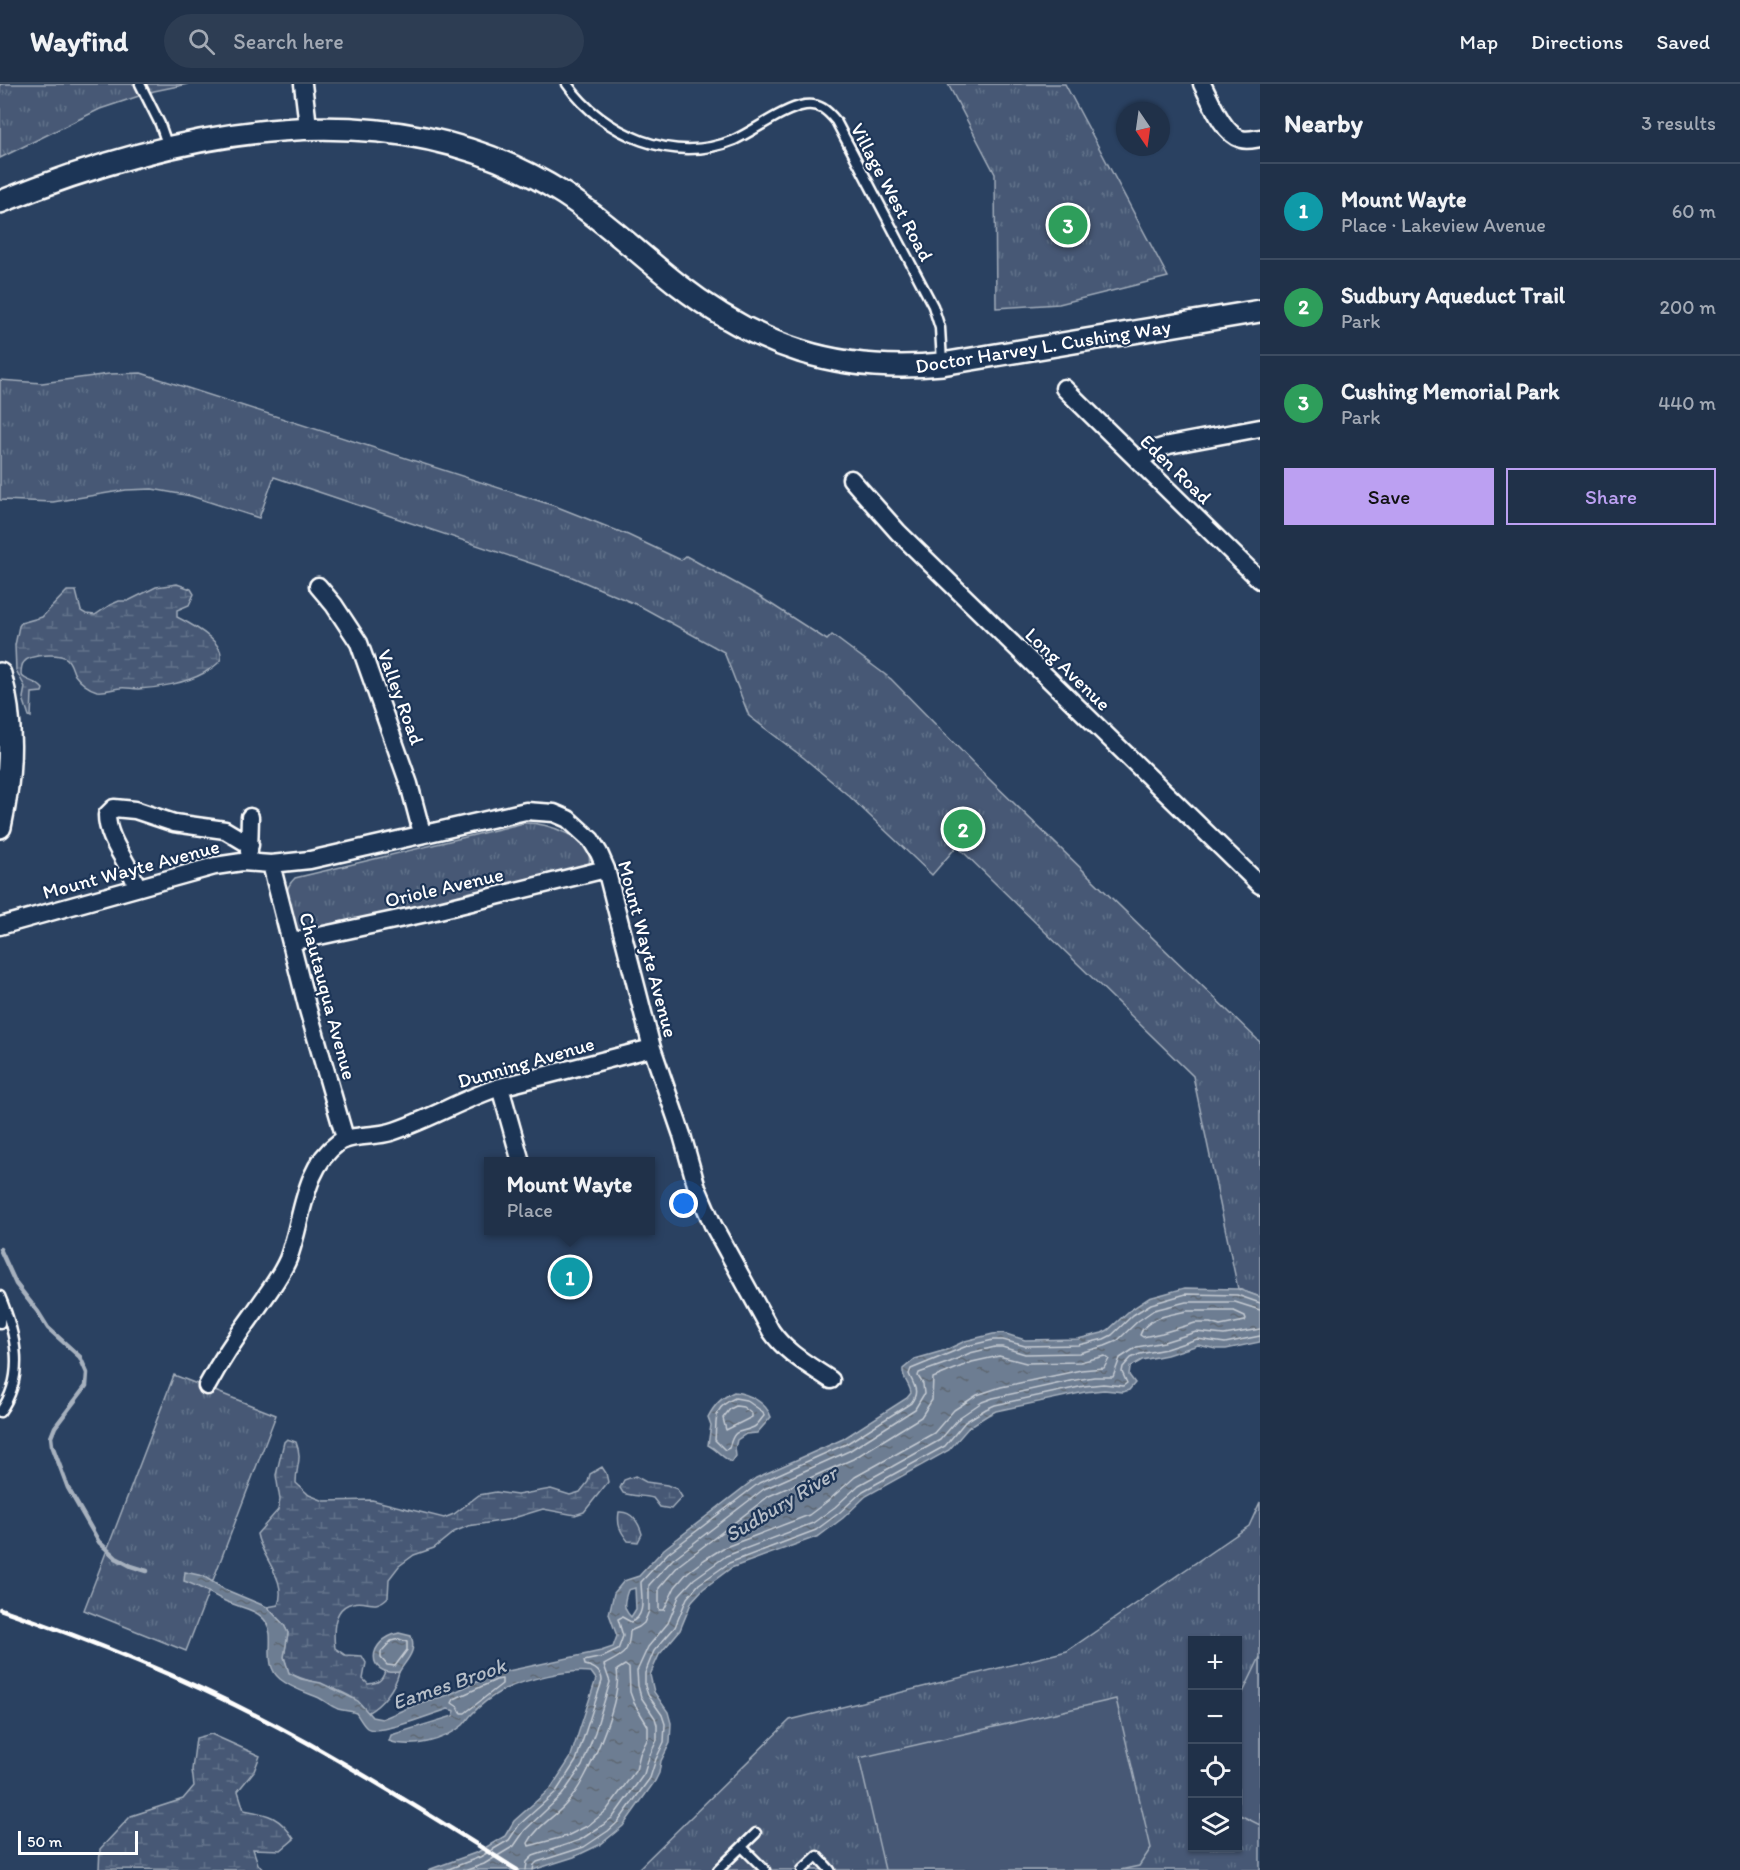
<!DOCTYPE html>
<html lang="en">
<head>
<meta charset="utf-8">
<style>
	body { margin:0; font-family:Itim,sans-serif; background:#2d3d53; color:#f1f3f6 }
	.controls { position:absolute; right:18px; bottom:18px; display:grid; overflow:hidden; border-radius:0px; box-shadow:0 2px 4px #0004 }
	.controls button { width:54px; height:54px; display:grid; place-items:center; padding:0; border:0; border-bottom:2px solid #3d4c61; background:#203149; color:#f1f3f6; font:30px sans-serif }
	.compass { position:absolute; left:1116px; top:18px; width:54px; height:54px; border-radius:50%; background:#203149; box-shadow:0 2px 4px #0004; rotate:167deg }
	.scale { position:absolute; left:18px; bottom:15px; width:120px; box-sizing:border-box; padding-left:6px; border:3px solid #fff; border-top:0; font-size:16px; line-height:21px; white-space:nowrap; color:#fff; -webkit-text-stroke:4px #1d3557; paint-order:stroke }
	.you { position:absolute; left:684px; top:1120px; width:21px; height:21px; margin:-15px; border:4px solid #fff; border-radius:50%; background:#1a73e8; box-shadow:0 0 0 9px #1a73e833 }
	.badge { display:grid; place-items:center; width:39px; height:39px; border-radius:50%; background:#bca0f2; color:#fff; font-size:20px; font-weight:700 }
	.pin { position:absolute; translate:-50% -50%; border:3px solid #fff; box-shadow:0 2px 6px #0006 }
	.popup { position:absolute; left:484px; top:1073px; width:171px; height:78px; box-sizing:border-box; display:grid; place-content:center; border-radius:0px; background:#203149; filter:drop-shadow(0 2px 4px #0005); font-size:20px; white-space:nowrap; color:#a2a9b4 }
	.popup b { font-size:22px; color:#f1f3f6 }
	.popup::after { content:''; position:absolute; left:50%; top:100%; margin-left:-12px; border:12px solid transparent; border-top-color:#203149 }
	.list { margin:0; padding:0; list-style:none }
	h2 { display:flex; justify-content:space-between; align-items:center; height:78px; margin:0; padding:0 24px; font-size:26px }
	h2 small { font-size:20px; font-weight:400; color:#a2a9b4 }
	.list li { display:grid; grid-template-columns:39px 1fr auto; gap:18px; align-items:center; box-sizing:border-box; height:96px; padding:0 24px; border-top:2px solid #3d4c61 }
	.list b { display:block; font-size:22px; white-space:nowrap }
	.list p { margin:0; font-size:20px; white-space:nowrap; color:#a2a9b4 }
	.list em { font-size:20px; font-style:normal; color:#a2a9b4 }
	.actions { display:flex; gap:12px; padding:18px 24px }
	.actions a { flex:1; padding:14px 0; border:2px solid #bca0f2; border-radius:0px; text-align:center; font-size:21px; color:#bca0f2 }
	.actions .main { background:#bca0f2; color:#111 }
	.icon { flex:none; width:33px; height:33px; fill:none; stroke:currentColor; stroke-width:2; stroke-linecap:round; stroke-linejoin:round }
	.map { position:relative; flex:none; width:1260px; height:1786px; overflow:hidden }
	header { display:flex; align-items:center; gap:36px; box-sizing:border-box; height:84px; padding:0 30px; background:#203149; border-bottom:2px solid #3d4c61 }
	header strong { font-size:28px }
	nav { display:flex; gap:33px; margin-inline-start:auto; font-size:21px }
	.search { width:420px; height:54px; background:#2d3d53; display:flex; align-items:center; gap:15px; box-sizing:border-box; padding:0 21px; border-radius:33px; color:#a2a9b4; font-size:22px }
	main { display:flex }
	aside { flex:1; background:#203149 }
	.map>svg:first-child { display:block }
	.wetland { fill:url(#wetland-marsh); stroke:#a2acba; stroke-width:1.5 }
	.park { fill:url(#park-tufts); stroke:#a2acba; stroke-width:1.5; fill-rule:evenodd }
	.pitch { fill:#465975; stroke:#a2acba; stroke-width:1.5 }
	.water { fill:url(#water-ripples); stroke:#a7b1be; stroke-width:1.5; fill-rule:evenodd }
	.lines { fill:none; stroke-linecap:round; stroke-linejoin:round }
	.shore { stroke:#c5cbd3; stroke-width:1.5 }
	.stream { stroke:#a7b1be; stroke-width:4.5 }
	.service-casing { stroke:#fff; stroke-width:13 }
	.minor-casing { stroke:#fff; stroke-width:21 }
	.tertiary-casing { stroke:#fff; stroke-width:26 }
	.service { stroke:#1d3557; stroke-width:8 }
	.minor { stroke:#1d3557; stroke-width:16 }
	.tertiary { stroke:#1d3557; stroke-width:21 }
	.rail { stroke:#fff; stroke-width:4.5 }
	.labels { text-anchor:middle; stroke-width:4.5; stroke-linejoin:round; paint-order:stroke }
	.street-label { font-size:20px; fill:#fff; stroke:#1d3557 }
	.water-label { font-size:21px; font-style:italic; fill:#b6bec8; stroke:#1d3557 }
</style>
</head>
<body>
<header>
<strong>Wayfind</strong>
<div class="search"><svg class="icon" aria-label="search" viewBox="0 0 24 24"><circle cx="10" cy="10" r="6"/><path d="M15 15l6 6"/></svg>Search here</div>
<nav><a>Map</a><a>Directions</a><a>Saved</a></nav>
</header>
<main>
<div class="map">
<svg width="1260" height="1786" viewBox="0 0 1260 1786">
	<defs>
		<pattern id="wetland-marsh" width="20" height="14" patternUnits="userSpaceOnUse" patternTransform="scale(1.5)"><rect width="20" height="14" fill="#465975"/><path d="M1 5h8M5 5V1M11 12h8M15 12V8" fill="none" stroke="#62728a"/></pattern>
		<pattern id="park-tufts" width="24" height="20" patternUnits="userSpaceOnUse" patternTransform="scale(1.5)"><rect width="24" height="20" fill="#465975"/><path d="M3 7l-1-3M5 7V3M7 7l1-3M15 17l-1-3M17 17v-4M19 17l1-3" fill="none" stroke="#62728a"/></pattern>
		<pattern id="water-ripples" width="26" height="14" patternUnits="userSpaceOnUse" patternTransform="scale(1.5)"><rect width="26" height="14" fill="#6d7d92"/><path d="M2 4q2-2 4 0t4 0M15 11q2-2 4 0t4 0" fill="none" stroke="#5e6772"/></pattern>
	</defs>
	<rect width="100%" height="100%" fill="#2a4161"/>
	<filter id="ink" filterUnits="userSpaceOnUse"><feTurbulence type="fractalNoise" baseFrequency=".0167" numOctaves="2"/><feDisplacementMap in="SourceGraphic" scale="12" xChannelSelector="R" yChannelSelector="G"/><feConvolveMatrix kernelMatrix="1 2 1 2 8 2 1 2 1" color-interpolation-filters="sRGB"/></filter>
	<g filter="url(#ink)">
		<!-- wetland -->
		<path class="wetland" d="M177 500 191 505 194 510 189 521 177 526V533C189 539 224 557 221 574 220 581 209 585 204 589 186 599 158 604 138 605 132 605 126 603 120 604 112 605 105 608 97 607 89 605 80 598 75 591 72 586 72 580 67 575 60 569 30 570 24 578 21 581 21 586 21 591 27 598 37 597 43 605L42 608 32 609 31 633 29 632 23 614 25 603 16 586 15 561 19 542 21 539 42 533 67 507H76L81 527 86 530 95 531 110 521 119 517H128L156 503Z
			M287 1355 296 1358C303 1376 296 1380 296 1399L309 1411 324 1417 372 1416 444 1434 454 1430 479 1411 496 1408 517 1411 551 1405 570 1411 580 1408 588 1398 590 1390 602 1383 606 1389 608 1398 584 1428 575 1431 543 1425 507 1436 468 1442 454 1448 434 1464 414 1471 399 1482 389 1495 388 1513C374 1527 368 1515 353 1519 333 1523 333 1548 335 1564L345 1571 362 1572 366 1579 363 1595 368 1600C378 1599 382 1597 385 1587L399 1588C395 1604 382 1621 367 1629 364 1625 361 1620 357 1617 338 1602 310 1600 289 1589L284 1573 288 1549 284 1541 267 1523 278 1521C288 1496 261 1473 257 1450L278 1426 280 1416 276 1391 284 1358Z
			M635 1392 646 1398 667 1401 677 1405 682 1413 671 1425 660 1423 653 1414C642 1411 634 1413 623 1409L620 1404 624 1396Z
			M619 1428C632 1427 639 1439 642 1450L638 1458 628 1457C620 1447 617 1441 619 1428Z
			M211 1650 260 1672 254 1687 238 1707 244 1726C269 1730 280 1733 294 1755L281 1766 253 1765 258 1780 263 1786 99 1785 100 1765 131 1732 183 1715 194 1702 192 1686 196 1654Z"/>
		<!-- park -->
		<path class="park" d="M0 0H188L154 7 100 25 0 74Z
			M948 0H1065L1168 193 1059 220 996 224 995 90Z
			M141 289 555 422 628 451 681 476 686 472 757 511 827 556 832 551 891 595 987 693 1260 958V1213L1238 1205 1193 992 957 762 932 791 849 712 804 674 749 632 724 568 640 522 572 493 274 393 259 434 191 412 152 405 126 406 53 418 0 416V296L42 299 109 290Z
			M524 739C546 738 595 754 589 781L306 850 296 844 294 839C289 821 280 808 295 794Z
			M174 1291 276 1331 186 1567 84 1526Z
			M1260 1418V1786H637L790 1636 1067 1567 1249 1442ZM1192 1556H1238V1764H1192Z"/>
		<!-- pitch -->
		<path class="pitch" d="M1260 1573V1741L1238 1730V1619Z
			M1116 1615 1151 1764 1139 1782 1120 1786H885L859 1674Z"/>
		<!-- water -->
		<path class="water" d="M1185 1204 1238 1205 1260 1213V1258L1226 1265H1216L1198 1261 1167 1271 1142 1276 1130 1283 1129 1291 1135 1299 1129 1306 1123 1308 1104 1306 1085 1308 996 1327 988 1331 969 1343 949 1366 866 1412 843 1434 819 1452 731 1484 703 1505 692 1517 680 1546 659 1571 650 1591 654 1608 668 1628 671 1639 670 1659 661 1677 659 1689 655 1697 623 1742 601 1760 574 1773 533 1786H428L478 1768 505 1752 514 1737 551 1704 570 1675 596 1595 591 1588C567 1585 528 1595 505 1605 494 1611 480 1621 472 1630 469 1633 466 1638 463 1641 444 1657 412 1665 389 1657L391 1651 453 1632 455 1627 448 1625C432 1630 379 1652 367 1644 363 1641 359 1633 356 1629 349 1626 344 1627 338 1625 330 1622 324 1616 317 1613 304 1608 291 1604 280 1595 261 1579 277 1555 266 1538 258 1525 238 1523 225 1517 211 1510 199 1502 184 1497L185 1488 203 1492 224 1505 267 1523 284 1541 288 1549 284 1573 289 1589 301 1595 321 1599 344 1610 358 1617 372 1633 382 1635 420 1619 448 1611 494 1590 601 1567 613 1563 617 1552 609 1530 614 1509 624 1497 639 1492 664 1465 756 1394 843 1355 907 1314 911 1309C910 1300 902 1295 903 1285L915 1275 946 1266 965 1257 993 1250 1003 1249 1025 1256 1078 1255 1102 1249 1108 1246 1129 1227 1149 1214ZM635 1504 636 1525 631 1533C622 1524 624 1517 628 1506Z
			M734 1308C749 1310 766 1318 771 1333L757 1349 746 1350 737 1356 735 1364 736 1372 732 1378C722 1374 718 1366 708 1361L711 1341 708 1333C715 1320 721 1314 734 1308Z
			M399 1549 411 1552C417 1568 407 1575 399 1588 365 1592 367 1556 399 1549Z"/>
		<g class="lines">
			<!-- shore -->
			<path class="shore" d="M1187 1227H1234L1245 1232 1246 1235 1245 1237 1220 1242 1210 1239H1195L1162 1249 1143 1253 1140 1251C1145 1234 1171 1230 1187 1227Z
				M999 1272 1026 1279 1080 1278 1105 1272 1109 1275 1104 1284 1081 1286 1001 1303 977 1311 954 1326 934 1349 855 1393 829 1416 809 1431 723 1464 704 1476 688 1488 675 1503 664 1526H659V1504L679 1481 769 1412 853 1375 921 1333 932 1316 933 1294 972 1278Z
				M735 1314 746 1316 763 1328 764 1332C761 1335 758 1341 754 1343 738 1351 735 1342 729 1364L725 1366 715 1356C717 1335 712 1324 735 1314Z
				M736 1322 743 1323 752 1330V1333L726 1346 723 1334 730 1325Z
				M399 1555 407 1558V1566L395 1582 387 1581 381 1574V1568L391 1557Z
				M625 1581 629 1584 630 1608 634 1619 648 1642V1654L640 1670 636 1686 606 1727 589 1741 567 1752 529 1762 528 1759C537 1742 555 1733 567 1719 588 1697 622 1615 617 1586Z
				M502 1595V1600L465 1629H461L458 1623 452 1619 454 1615 496 1596Z
				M446 1786 480 1773 509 1756 519 1741 556 1708 576 1677 602 1597C602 1587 594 1583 585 1581L584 1577 603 1573 618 1566 623 1552 618 1535 622 1533 631 1538C647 1532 641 1511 641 1498L668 1469 759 1399 846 1360 911 1319C920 1307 914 1302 909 1290L911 1285 967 1262 993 1256H1003L1025 1262 1078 1261 1104 1255 1112 1251 1133 1231 1151 1220 1186 1210 1237 1211 1260 1219
				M467 1786 484 1780 514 1762 525 1746 562 1711 582 1682 595 1648 610 1598 604 1581C622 1571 629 1571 630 1547L639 1543 644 1539 649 1527V1501L673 1475 764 1405 849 1367 915 1325 924 1310 923 1300 918 1292 919 1289 950 1278 970 1269 995 1263H1002L1025 1270 1079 1269 1105 1262 1117 1257 1138 1237 1154 1226 1186 1218H1235L1260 1226
				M526 1786 527 1778 533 1772 580 1756 603 1741 613 1733 644 1690 649 1673 657 1656V1641L655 1634 641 1613 638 1602 637 1587 648 1563 668 1539 680 1510 694 1495 726 1472 813 1439 835 1423 859 1401 940 1356 960 1333 982 1318 993 1314 1070 1297 1094 1293H1113L1120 1274 1137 1263 1164 1258 1196 1248 1224 1251 1260 1245
				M533 1786 534 1781 537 1778 584 1763 608 1747 618 1738 650 1694 656 1675 664 1658 665 1640 662 1631 648 1611 645 1602V1589L654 1567 675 1543 687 1514 699 1500 729 1479 816 1446 839 1429 863 1407 945 1362 965 1338 986 1325 995 1321 1084 1302 1103 1300 1123 1302 1127 1299 1122 1288 1123 1283 1131 1274 1140 1270 1166 1265 1197 1255 1225 1259 1260 1252"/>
			<!-- stream -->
			<path class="stream" d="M0 1165 16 1200 38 1228 48 1244 80 1273 87 1289 86 1302 55 1343 51 1353 52 1361 68 1404 99 1458 116 1474 131 1482 147 1487"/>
			<defs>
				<path id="service" d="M140 0 160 40 168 63
					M567 0C603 51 674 81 734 56 756 46 782 25 805 21 819 19 827 26 836 37L933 222 940 244 942 278
					M0 1212C16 1250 26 1292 0 1328
					M0 1239 1 1222
					M742 1763 765 1786
					M718 1786 756 1749
					M802 1786 817 1772 830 1786"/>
				<path id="minor" d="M303 0 308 42
					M1202 0C1210 15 1223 50 1241 55 1247 57 1254 55 1260 54
					M1064 304 1260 496
					M1139 377 1156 365 1169 361 1260 344
					M851 395 898 448 1260 801
					M318 502 334 521 359 559 409 700 422 749
					M249 768 250 733
					M271 780 307 922 345 1054
					M137 803C130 779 107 757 107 731L114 724 135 726 174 739 225 746 250 761
					M0 842 215 782 242 778 271 780 310 776 526 727 554 729 568 735 591 756 599 769 606 785 652 964 682 1051 697 1104 713 1141 771 1247C786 1269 809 1281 831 1296
					M291 858 427 829 606 785
					M500 1003 521 1078
					M207 1302C221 1276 237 1252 254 1229 266 1211 280 1194 288 1175 303 1137 302 1085 338 1059 349 1050 375 1053 391 1048 429 1036 462 1015 500 1003L652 964"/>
				<path id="tertiary" d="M0 118C179 46 390 0 564 110 604 136 639 170 676 199 758 263 838 290 942 280L1260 227
					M0 590C14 639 11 693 0 743"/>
			</defs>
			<!-- service casing -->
			<use href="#service" class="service-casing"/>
			<!-- minor casing -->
			<use href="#minor" class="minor-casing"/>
			<!-- tertiary casing -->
			<use href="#tertiary" class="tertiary-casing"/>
			<!-- service -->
			<use href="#service" class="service"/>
			<!-- minor -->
			<use href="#minor" class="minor"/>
			<!-- tertiary -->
			<use href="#tertiary" class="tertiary"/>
			<!-- rail -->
			<path class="rail" d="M0 1525C103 1560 213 1606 308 1659 379 1699 448 1742 517 1786"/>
		</g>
	</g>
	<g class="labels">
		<!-- street labels -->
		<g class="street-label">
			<text transform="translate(892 108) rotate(62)" y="7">Village West Road</text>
			<text transform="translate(1043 262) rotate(-9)" y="7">Doctor Harvey L. Cushing Way</text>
			<text transform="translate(1176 385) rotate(44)" y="7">Eden Road</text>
			<text transform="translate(1068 585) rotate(44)" y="7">Long Avenue</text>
			<text transform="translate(401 613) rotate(70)" y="7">Valley Road</text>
			<text transform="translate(131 785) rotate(-15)" y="7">Mount Wayte Avenue</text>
			<text transform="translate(444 803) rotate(-13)" y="7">Oriole Avenue</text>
			<text transform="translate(648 865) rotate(75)" y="7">Mount Wayte Avenue</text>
			<text transform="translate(328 912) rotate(75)" y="7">Chautauqua Avenue</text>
			<text transform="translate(526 978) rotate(-16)" y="7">Dunning Avenue</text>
		</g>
		<!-- water labels -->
		<g class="water-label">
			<text transform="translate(781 1420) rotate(-31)" y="7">Sudbury River</text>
			<text transform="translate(449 1600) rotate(-19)" y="7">Eames Brook</text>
		</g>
	</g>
</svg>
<div class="controls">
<button>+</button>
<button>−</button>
<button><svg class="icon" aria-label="locate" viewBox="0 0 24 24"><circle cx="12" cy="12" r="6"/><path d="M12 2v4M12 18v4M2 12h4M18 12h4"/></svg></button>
<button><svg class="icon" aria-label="layers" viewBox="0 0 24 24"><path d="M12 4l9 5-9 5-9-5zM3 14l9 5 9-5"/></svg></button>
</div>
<svg class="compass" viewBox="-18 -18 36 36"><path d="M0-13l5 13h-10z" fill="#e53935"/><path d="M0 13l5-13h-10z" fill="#a2a9b4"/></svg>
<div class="scale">50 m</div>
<div class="you"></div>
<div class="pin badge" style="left:570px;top:1193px;background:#0f9aa8">1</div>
<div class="popup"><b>Mount Wayte</b>Place</div>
<div class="pin badge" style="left:963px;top:745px;background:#2e9e5b">2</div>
<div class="pin badge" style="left:1068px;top:141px;background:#2e9e5b">3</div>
</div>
<aside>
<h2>Nearby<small>3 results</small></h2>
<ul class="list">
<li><span class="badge" style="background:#0f9aa8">1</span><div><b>Mount Wayte</b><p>Place · Lakeview Avenue</p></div><em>60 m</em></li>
<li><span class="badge" style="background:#2e9e5b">2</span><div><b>Sudbury Aqueduct Trail</b><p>Park</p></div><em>200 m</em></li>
<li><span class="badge" style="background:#2e9e5b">3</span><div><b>Cushing Memorial Park</b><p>Park</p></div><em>440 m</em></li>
</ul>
<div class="actions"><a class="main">Save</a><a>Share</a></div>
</aside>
</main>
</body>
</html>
